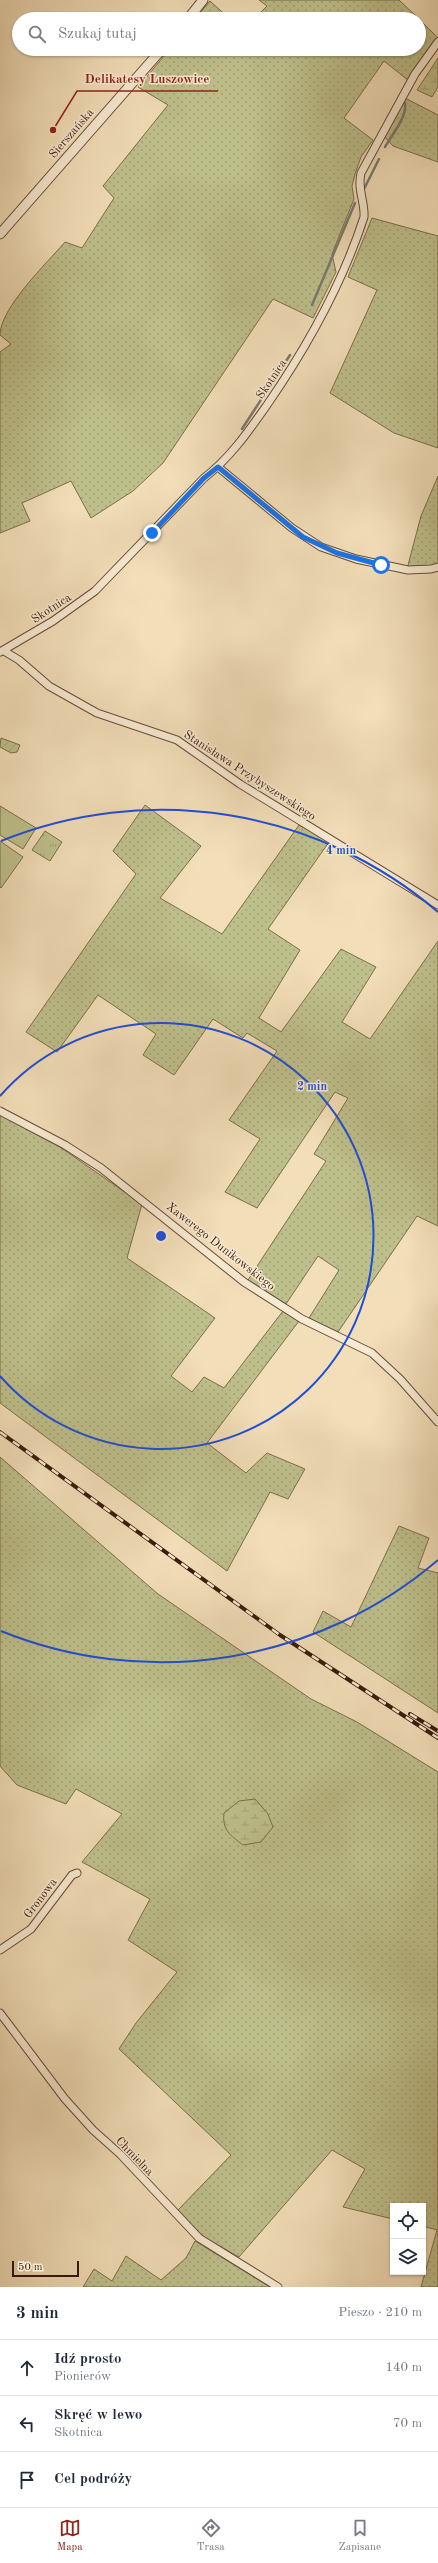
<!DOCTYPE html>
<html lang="pl">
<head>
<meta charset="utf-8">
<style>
	body { margin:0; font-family:"Old Standard TT",serif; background:#f2f2f3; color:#1f2937 }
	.controls { position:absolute; right:12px; bottom:12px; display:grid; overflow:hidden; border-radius:0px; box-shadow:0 1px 3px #0004 }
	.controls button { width:36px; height:36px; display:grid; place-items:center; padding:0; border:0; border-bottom:1px solid #e0e1e3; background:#fff; color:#1f2937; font:20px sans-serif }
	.scale { position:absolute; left:12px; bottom:10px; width:67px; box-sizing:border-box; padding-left:4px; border:2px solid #391b09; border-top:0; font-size:11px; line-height:14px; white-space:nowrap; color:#391b09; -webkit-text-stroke:3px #f7ead2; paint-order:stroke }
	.stop { position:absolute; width:12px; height:12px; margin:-9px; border:3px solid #1a73e8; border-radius:50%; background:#fff }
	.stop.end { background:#1a73e8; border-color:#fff; box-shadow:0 1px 4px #0008 }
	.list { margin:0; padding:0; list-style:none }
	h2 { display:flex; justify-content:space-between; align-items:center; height:52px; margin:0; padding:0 16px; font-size:17px }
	h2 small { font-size:13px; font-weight:400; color:#747a83 }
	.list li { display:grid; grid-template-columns:26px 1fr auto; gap:12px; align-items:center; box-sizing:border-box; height:56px; padding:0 16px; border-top:1px solid #e0e1e3 }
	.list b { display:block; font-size:15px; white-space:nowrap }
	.list p { margin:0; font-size:13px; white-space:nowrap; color:#747a83 }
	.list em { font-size:13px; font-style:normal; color:#747a83 }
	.icon { flex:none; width:22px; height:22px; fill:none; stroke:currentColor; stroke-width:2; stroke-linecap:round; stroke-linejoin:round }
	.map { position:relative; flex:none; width:438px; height:2287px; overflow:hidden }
	.search { position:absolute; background:#fff; box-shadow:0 1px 3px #0004; left:12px; right:12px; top:12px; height:44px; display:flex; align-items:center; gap:10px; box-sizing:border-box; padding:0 14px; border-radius:22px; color:#747a83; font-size:15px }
	.sheet { height:220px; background:#fff }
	nav { display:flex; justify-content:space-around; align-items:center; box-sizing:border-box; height:56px; border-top:1px solid #e0e1e3; background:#fff; font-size:11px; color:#747a83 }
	nav a { display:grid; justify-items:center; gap:2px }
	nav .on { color:#8f2418 }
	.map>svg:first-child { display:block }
	.grass { fill:url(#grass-dots); stroke:#7c6e4a }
	.wetland { fill:url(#wetland-marsh); stroke:#7c6e4a }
	.park { fill:url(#park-tufts); stroke:#7c6e4a }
	.garden { fill:url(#garden-furrows); stroke:#7c6e4a }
	.pitch { fill:#bec08c; stroke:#7c6e4a }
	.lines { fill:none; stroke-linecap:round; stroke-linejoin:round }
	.stream { stroke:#787a74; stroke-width:2.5 }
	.minor-casing { stroke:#674c35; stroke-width:9 }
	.tertiary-casing { stroke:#674c35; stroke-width:11 }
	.minor { stroke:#f7ead2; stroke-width:7 }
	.tertiary { stroke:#f7ead2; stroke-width:9 }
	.rail-casing { stroke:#391b09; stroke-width:4 }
	.rail { stroke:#f7ead2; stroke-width:2.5; stroke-dasharray:8; stroke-linecap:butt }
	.route { stroke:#1a73e8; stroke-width:5 }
	.ring { fill:none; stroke:#1d4ed8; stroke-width:2 }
	.labels { text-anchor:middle; stroke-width:3; stroke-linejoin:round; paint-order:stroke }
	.street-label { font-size:12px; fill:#391b09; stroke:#f7ead2 }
	.centre { fill:#1d4ed8; stroke:#f7ead2; stroke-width:2 }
	.ring-label { font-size:12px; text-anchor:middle; font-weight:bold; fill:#1d4ed8; stroke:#f7ead2; stroke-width:3; stroke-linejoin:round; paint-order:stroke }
	.leader { fill:none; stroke:#8f2418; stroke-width:1.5 }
	.callout-dot { fill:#8f2418; stroke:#f7ead2; stroke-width:1.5 }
	.callout-label { font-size:13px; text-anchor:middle; font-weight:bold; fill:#8f2418; stroke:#f7ead2; stroke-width:3; stroke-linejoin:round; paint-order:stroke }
</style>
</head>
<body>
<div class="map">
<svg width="438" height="2287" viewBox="0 0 438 2287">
	<defs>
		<pattern id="grass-dots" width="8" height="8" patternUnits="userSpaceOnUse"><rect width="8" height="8" fill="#bec08c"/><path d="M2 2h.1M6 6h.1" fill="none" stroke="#a4a477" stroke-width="1.8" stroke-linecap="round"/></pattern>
		<pattern id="wetland-marsh" width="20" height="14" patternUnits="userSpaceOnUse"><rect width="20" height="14" fill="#bec08c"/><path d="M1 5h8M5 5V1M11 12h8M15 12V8" fill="none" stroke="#a4a477"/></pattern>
		<pattern id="park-tufts" width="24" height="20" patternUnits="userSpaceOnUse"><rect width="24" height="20" fill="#bec08c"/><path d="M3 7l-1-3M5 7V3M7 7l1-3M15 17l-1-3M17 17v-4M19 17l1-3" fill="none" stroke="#a4a477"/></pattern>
		<pattern id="garden-furrows" width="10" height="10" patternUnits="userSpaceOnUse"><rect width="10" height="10" fill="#bec08c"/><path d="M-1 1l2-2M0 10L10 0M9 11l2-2" fill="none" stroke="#a4a477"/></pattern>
	</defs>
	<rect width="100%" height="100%" fill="#f2deb9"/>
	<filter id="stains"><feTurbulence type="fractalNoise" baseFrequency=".005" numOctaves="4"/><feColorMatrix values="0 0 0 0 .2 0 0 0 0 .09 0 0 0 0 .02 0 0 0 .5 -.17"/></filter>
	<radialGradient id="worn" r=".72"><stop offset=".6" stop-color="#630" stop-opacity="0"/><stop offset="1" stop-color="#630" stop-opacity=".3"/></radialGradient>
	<!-- grass -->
	<path class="grass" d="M259 0H399L419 19H254L267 6Z
		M210 1 230 19H195Z
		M419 19 438 38 409 81 384 61 344 118 373 140 361 157 355 174 352 186 354 199 332 254 336 272 313 318 273 299 163 463 133 491 91 518 71 481 22 503 30 521 0 533V352L11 344 0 335C0 308 47 263 65 242L82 248 114 198 103 186 168 105 138 87 170 49H419Z
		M403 97 438 115V162L393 146 380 132Z
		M372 218 438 236V448L394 433 330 393 377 290 348 277Z
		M438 476V564L429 568 407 569 421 516Z
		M145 805 201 846 160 898 222 934 299 825 329 842 268 929 300 950 259 1018 281 1032 341 949 376 967 342 1022 370 1039 438 941V1226L417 1216 338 1332 309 1318 339 1270 318 1256 286 1304 248 1280 326 1161 314 1154 348 1098 335 1092 257 1208 225 1192 260 1139 229 1120 277 1051 247 1033 243 1038 213 1019 174 1075 143 1055 156 1034 98 995 57 1052 26 1032 136 874 113 851Z
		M0 1115 60 1147 142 1204 127 1258 215 1318 171 1376 192 1392 204 1377 224 1388 283 1311 299 1321 207 1443 246 1473 267 1453 305 1469 288 1499 270 1492 227 1571 0 1403Z
		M0 1457 158 1594 311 1699 357 1722 438 1772V2287H421L437 2230 423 2226V2206H393V2219L343 2207 365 2169 332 2150 239 2257 202 2236 178 2210 231 2155 119 2049 136 2023 177 1972 128 1940 150 1899 82 1862 122 1814 76 1789 66 1804 17 1785 0 1766Z
		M399 1526 429 1538 418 1568 438 1573V1713L313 1632 323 1611 351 1627Z
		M195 2241 270 2287H83L94 2269 112 2281 126 2256 161 2280 186 2258Z"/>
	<!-- wetland -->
	<path class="wetland" d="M438 58V87L432 97 417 90Z
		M255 1799 268 1814 273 1827 261 1842 243 1845C230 1835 222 1830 224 1813L239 1801Z"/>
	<!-- park -->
	<path class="park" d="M45 831 62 842 50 861 32 850Z"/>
	<!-- garden -->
	<path class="garden" d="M1 738 20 745 17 752 11 753 0 747Z"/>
	<!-- pitch -->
	<path class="pitch" d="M0 806 36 828 23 849 0 835Z
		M0 841 23 857 1 888 0 887Z"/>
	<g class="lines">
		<!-- stream -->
		<path class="stream" d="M385 147C392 134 407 118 405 103
			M363 191 379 159
			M312 305 355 203
			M242 429 290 355"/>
		<defs>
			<path id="minor" d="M218 467 292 528 321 547 356 559 408 570 431 569 438 567
				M4 651 19 660 49 686 97 713 177 740 240 784 438 905
				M0 652 53 621 95 591 204 478C230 458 248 432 267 405 307 347 342 285 364 217 365 201 357 190 361 173L415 74 438 42
				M0 1111 65 1145 101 1168 244 1282 302 1319 372 1353 400 1379 438 1422
				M0 1950 31 1929 72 1875 77 1873
				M0 2013 65 2099 93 2130 121 2155 199 2238 278 2287"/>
			<path id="tertiary" d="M188 19 203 0
				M0 234 162 49"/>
		</defs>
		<!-- minor casing -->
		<use href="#minor" class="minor-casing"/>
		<!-- tertiary casing -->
		<use href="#tertiary" class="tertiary-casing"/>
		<!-- minor -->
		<use href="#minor" class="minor"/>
		<!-- tertiary -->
		<use href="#tertiary" class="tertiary"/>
		<defs>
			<path id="rail" d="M0 1432 280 1635 438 1738
				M410 1714 438 1731"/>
		</defs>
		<!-- rail casing -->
		<use href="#rail" class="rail-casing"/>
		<!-- rail -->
		<use href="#rail" class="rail"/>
	</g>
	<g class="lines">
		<!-- route -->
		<path class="route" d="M152 533 204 478 218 467 303 537 337 553 381 565"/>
	</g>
	<!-- distance rings -->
	<g class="ring">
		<path d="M0 1096A213 213 0 1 1 0 1376"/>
		<path d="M438 1560A426 426 0 0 1 1 1631M1 841A426 426 0 0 1 438 912"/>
	</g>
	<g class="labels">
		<!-- street labels -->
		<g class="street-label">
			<text transform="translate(71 133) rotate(-49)" y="4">Sierszańska</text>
			<text transform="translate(271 379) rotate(-56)" y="4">Skotnica</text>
			<text transform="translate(51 608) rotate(-33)" y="4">Skotnica</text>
			<text transform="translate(250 775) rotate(33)" y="4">Stanisława Przybyszewskiego</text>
			<text transform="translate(221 1246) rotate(38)" y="4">Xawerego Dunikowskiego</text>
			<text transform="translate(40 1898) rotate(-53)" y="4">Gronowa</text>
			<text transform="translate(135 2156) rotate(46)" y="4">Chmielna</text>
		</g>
	</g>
	<circle cx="161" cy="1236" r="6" class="centre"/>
	<g class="ring-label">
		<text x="341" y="854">4 min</text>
		<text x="312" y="1090">2 min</text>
	</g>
	<!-- callouts -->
	<path class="leader" d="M53 130L77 91H218"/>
	<circle class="callout-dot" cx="53" cy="130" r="4"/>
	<g class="callout-label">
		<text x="147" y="83">Delikatesy Luszowice</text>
	</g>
	<rect width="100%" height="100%" filter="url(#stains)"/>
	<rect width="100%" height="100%" fill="url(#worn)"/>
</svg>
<div class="controls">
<button><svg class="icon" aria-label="locate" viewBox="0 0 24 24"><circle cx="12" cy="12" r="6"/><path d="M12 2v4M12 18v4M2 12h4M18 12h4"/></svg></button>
<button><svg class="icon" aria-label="layers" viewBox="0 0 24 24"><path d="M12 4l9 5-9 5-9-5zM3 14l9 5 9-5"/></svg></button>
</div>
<div class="scale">50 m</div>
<div class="stop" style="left:381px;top:565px"></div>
<div class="stop end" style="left:152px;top:533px"></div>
<div class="search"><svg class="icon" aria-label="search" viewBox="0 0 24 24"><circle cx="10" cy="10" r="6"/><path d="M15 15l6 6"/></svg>Szukaj tutaj</div>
</div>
<section class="sheet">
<h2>3 min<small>Pieszo · 210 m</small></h2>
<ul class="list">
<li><svg class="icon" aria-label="ahead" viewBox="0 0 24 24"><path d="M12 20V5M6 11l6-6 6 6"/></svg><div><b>Idź prosto</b><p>Pionierów</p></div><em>140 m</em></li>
<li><svg class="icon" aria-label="left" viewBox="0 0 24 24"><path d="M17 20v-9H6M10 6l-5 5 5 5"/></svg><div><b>Skręć w lewo</b><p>Skotnica</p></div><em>70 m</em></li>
<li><svg class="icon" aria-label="arrive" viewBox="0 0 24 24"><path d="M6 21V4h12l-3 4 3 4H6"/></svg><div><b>Cel podróży</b></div></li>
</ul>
</section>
<nav>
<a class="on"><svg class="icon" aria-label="map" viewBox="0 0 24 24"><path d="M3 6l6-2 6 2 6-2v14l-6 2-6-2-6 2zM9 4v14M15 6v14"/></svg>Mapa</a>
<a><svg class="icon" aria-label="directions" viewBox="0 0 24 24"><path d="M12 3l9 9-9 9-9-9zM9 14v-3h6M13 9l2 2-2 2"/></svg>Trasa</a>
<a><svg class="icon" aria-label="saved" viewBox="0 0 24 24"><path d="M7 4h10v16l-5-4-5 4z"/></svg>Zapisane</a>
</nav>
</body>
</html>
